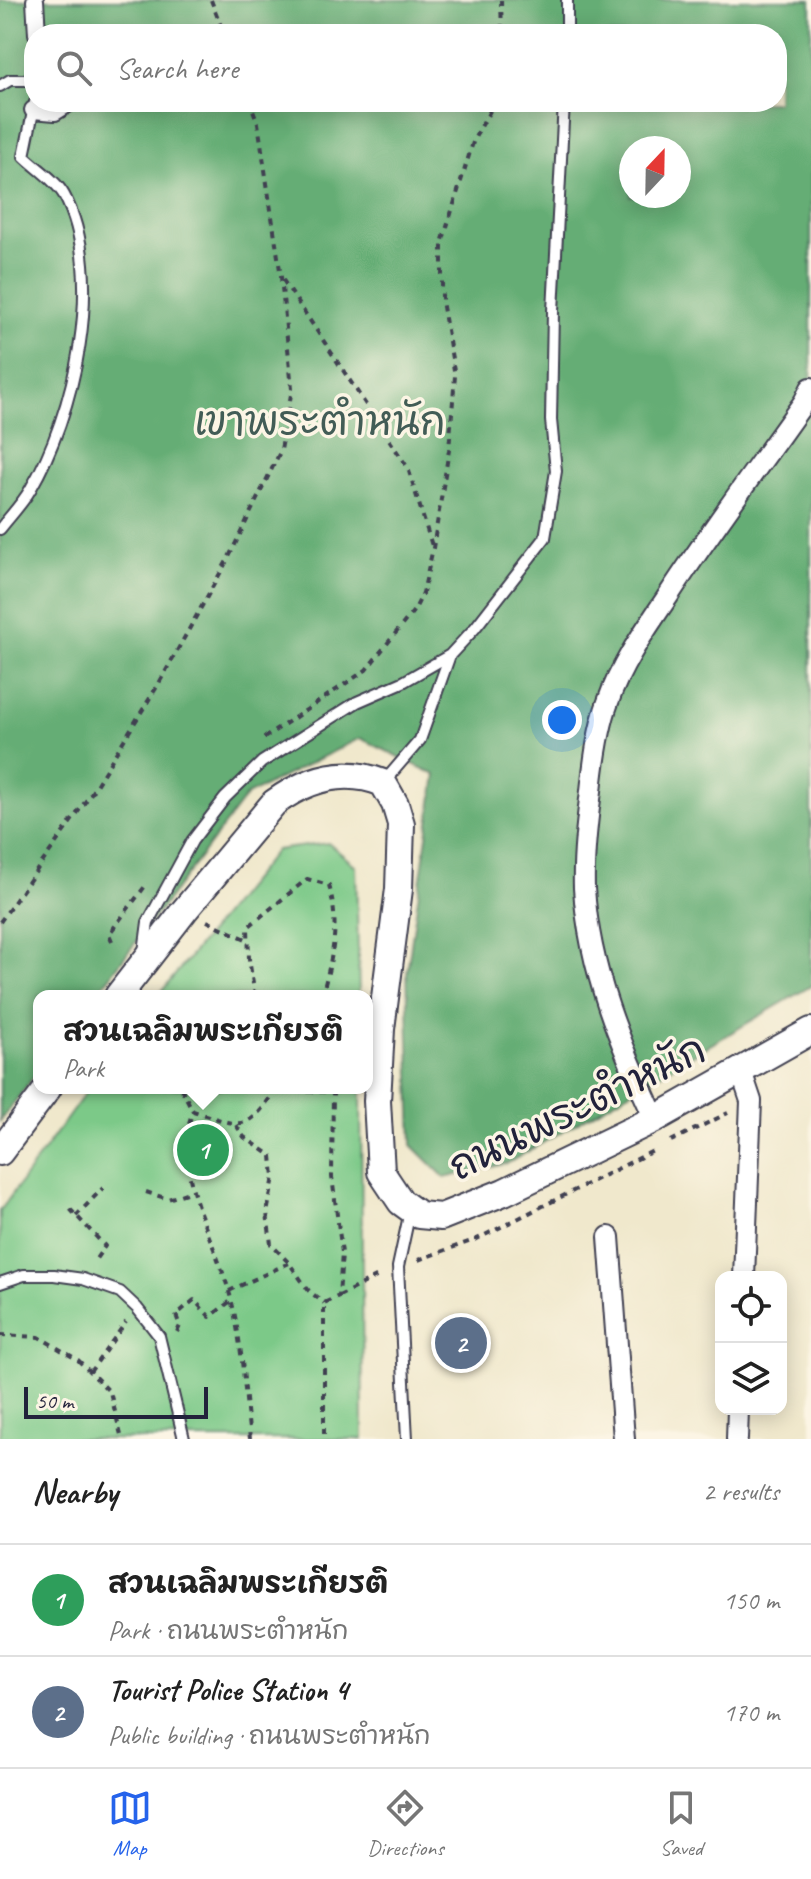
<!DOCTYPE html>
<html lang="en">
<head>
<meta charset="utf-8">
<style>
	body { margin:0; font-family:Caveat,"Playpen Sans Thai",sans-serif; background:#f2f2f2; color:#222 }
	.controls { position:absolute; right:24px; bottom:24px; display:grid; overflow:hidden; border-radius:16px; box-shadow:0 4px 20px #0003 }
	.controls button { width:72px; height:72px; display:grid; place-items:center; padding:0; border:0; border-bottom:2px solid #e0e0e0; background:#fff; color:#222; font:40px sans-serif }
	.compass { position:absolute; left:619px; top:136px; width:72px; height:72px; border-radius:50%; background:#fff; box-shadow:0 4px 20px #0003; rotate:22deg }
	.scale { position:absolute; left:24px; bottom:20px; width:184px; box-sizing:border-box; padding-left:8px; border:4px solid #22223b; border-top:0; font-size:22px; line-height:28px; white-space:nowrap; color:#22223b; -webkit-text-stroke:6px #fcf5e5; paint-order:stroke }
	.you { position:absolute; left:562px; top:720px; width:28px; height:28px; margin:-20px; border:6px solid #fff; border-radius:50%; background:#1a73e8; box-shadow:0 0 0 12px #1a73e833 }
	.badge { display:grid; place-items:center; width:52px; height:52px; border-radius:50%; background:#2563eb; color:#fff; font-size:26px; font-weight:700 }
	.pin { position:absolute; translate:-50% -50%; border:4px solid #fff; box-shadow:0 2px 8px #0006 }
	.popup { position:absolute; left:33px; top:990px; width:340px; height:104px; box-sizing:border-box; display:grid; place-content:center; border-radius:16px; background:#fff; filter:drop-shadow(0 2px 6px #0005); font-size:26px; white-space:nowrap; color:#767676 }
	.popup b { font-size:30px; color:#222 }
	.popup::after { content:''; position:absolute; left:50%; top:100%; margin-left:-16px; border:16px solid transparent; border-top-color:#fff }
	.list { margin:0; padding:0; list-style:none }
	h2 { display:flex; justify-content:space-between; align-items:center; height:104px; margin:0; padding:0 32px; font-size:34px }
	h2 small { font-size:26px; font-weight:400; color:#767676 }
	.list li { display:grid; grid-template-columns:52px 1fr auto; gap:24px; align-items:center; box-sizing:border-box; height:112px; padding:0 32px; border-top:2px solid #e0e0e0 }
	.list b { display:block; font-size:30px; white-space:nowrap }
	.list p { margin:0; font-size:26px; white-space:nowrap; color:#767676 }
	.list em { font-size:26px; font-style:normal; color:#767676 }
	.icon { flex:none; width:44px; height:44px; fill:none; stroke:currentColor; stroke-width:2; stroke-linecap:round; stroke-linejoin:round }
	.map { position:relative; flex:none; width:811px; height:1439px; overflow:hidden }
	.search { position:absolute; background:#fff; box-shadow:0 4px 20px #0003; left:24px; right:24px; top:24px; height:88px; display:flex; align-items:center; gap:20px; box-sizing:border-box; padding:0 28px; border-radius:32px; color:#767676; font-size:30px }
	.sheet { height:328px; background:#fff }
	nav { display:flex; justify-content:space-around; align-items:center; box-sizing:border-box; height:112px; border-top:2px solid #e0e0e0; background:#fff; font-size:22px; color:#767676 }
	nav a { display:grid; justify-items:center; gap:4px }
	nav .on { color:#2563eb }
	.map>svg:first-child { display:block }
	.green { fill:#7cc988; stroke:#4f7662; stroke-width:2 }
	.forest { fill:#65ad74; stroke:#446858; stroke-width:2; fill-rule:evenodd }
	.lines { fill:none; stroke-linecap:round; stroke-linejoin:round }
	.service-casing { stroke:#414051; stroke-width:14 }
	.pedestrian-casing { stroke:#414051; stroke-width:20 }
	.minor-casing { stroke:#414051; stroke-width:24 }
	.tertiary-casing { stroke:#414051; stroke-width:30 }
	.path { stroke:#414051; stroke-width:4; stroke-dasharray:6 6; stroke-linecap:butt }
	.service { stroke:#fff; stroke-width:10 }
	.pedestrian { stroke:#fff; stroke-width:16 }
	.minor { stroke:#fff; stroke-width:20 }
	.tertiary { stroke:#fff; stroke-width:26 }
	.labels { text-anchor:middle; stroke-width:7; stroke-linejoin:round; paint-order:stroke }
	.park-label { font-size:40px; fill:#425c56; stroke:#fcf5e5 }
	.street-label { font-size:40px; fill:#22223b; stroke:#fcf5e5 }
</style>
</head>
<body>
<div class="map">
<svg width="811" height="1439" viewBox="0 0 811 1439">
	<rect width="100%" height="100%" fill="#fcf5e5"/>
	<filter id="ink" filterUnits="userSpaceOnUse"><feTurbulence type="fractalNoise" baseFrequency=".0125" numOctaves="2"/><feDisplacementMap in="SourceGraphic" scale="16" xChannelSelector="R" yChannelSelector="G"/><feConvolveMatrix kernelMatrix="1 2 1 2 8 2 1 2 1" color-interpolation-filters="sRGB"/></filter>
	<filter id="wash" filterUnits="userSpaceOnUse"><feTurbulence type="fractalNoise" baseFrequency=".006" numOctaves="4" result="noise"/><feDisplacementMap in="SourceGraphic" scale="32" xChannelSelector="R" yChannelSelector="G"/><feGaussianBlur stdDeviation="1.8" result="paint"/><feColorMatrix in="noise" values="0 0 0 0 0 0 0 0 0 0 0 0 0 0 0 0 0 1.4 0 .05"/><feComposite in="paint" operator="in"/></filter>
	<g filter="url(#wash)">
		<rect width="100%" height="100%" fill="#f0e8cc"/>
		<!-- green -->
		<path class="green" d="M328 843 356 866 359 996H158L276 850Z
			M89 1088H361L363 1439H0V1211Z"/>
		<!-- forest -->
		<path class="forest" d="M0 0H811V986L508 1163 445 1178 412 1145 407 972 436 775 360 738 247 795 95 996H39V1070L0 1121ZM34 34H777V102H34ZM631 148H679V196H631Z"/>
	</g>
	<g filter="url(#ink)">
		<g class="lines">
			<defs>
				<path id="service" d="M567 34V0
					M0 86 10 80H34
					M0 529C10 516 22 504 30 490 74 416 107 275 64 195 56 180 36 168 24 156L35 102
					M383 783 420 740 450 655
					M144 952 148 922 192 841 225 798 262 762 357 702 403 682 450 655 475 628 545 538 556 471 551 420 553 311 564 102
					M0 1283 24 1275H54L83 1279 120 1292 137 1308 159 1336 184 1439
					M407 1439 398 1267 410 1211"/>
				<path id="pedestrian" d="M35 0 37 34
					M33 110 55 112 71 102"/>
				<path id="minor" d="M741 1071 751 1101 744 1277
					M655 1119C621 1046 589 970 584 888 583 856 587 823 591 791 594 762 598 729 608 702 621 664 646 629 668 596 711 530 758 467 804 402L811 388
					M609 1237 624 1439
					M737 1439 738 1409"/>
				<path id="tertiary" d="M118 996 184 911 274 803C307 779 344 767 383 783L395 804 401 824 399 889 381 1029 377 1101 381 1172 401 1202 419 1215 441 1217 504 1192 655 1119 811 1031
					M0 1152 48 1088"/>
			</defs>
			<!-- service casing -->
			<use href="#service" class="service-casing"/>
			<!-- pedestrian casing -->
			<use href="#pedestrian" class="pedestrian-casing"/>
			<!-- minor casing -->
			<use href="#minor" class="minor-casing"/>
			<!-- tertiary casing -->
			<use href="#tertiary" class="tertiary-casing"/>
			<!-- path -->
			<path class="path" d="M211 0 224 34
				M501 0 502 34
				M283 280 408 468 432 546
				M264 738 366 670 415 609 423 593 433 548 449 450 455 376 442 301V243L474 139 495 102
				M207 921 248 940
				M0 922 90 795 158 685 228 559 281 450 292 389 281 277 258 123 250 102
				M112 941 109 934 146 885
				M255 996 249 959 248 927 307 879 329 885C340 928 333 953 322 996
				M181 1088 193 1111
				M236 1125 244 1137 272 1156 274 1177 267 1213 271 1244 289 1263 309 1291 324 1303
				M671 1141 728 1113
				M146 1192 168 1199 195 1190
				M70 1209 105 1246 93 1263
				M76 1216 103 1188
				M418 1260 477 1239 653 1151
				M229 1291 289 1263
				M339 1296 380 1275
				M177 1332 180 1326 176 1315 194 1300 210 1317 232 1300
				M0 1335 39 1337 78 1360 110 1392 122 1439
				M90 1372 126 1322
				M250 1439C245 1395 242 1341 231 1299 217 1241 169 1171 193 1111 238 1125 247 1136 274 1091L333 1092 332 1177 342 1253 339 1296 324 1303V1439"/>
			<!-- service -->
			<use href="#service" class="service"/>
			<!-- pedestrian -->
			<use href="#pedestrian" class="pedestrian"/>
			<!-- minor -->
			<use href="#minor" class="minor"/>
			<!-- tertiary -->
			<use href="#tertiary" class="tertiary"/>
		</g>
	</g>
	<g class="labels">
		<!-- park labels -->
		<g class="park-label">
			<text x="320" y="435">เขาพระตำหนัก</text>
		</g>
		<!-- street labels -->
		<g class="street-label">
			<text transform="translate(577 1107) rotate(-26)" y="14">ถนนพระตำหนัก</text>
		</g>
	</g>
</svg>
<div class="controls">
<button><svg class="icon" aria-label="locate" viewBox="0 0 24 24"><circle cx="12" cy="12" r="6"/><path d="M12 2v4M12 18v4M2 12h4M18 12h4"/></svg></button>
<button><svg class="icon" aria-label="layers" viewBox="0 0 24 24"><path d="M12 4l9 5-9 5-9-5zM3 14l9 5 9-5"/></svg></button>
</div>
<svg class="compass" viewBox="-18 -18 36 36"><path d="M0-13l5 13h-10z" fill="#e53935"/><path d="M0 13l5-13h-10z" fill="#767676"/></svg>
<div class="scale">50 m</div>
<div class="you"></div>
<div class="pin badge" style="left:203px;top:1150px;background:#2e9e5b">1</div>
<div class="popup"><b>สวนเฉลิมพระเกียรติ</b>Park</div>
<div class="pin badge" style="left:461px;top:1343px;background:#5c6f8a">2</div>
<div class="search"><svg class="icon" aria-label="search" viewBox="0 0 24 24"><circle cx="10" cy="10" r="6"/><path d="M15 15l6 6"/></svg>Search here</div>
</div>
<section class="sheet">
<h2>Nearby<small>2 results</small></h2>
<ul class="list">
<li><span class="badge" style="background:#2e9e5b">1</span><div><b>สวนเฉลิมพระเกียรติ</b><p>Park · ถนนพระตำหนัก</p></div><em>150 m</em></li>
<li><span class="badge" style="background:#5c6f8a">2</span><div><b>Tourist Police Station 4</b><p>Public building · ถนนพระตำหนัก</p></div><em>170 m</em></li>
</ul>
</section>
<nav>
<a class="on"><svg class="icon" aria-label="map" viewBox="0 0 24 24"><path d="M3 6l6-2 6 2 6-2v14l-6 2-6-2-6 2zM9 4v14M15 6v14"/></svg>Map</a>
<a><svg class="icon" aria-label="directions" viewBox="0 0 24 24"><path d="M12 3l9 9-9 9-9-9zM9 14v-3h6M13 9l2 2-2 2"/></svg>Directions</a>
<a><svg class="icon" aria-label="saved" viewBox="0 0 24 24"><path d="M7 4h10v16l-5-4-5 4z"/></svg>Saved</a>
</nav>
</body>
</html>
